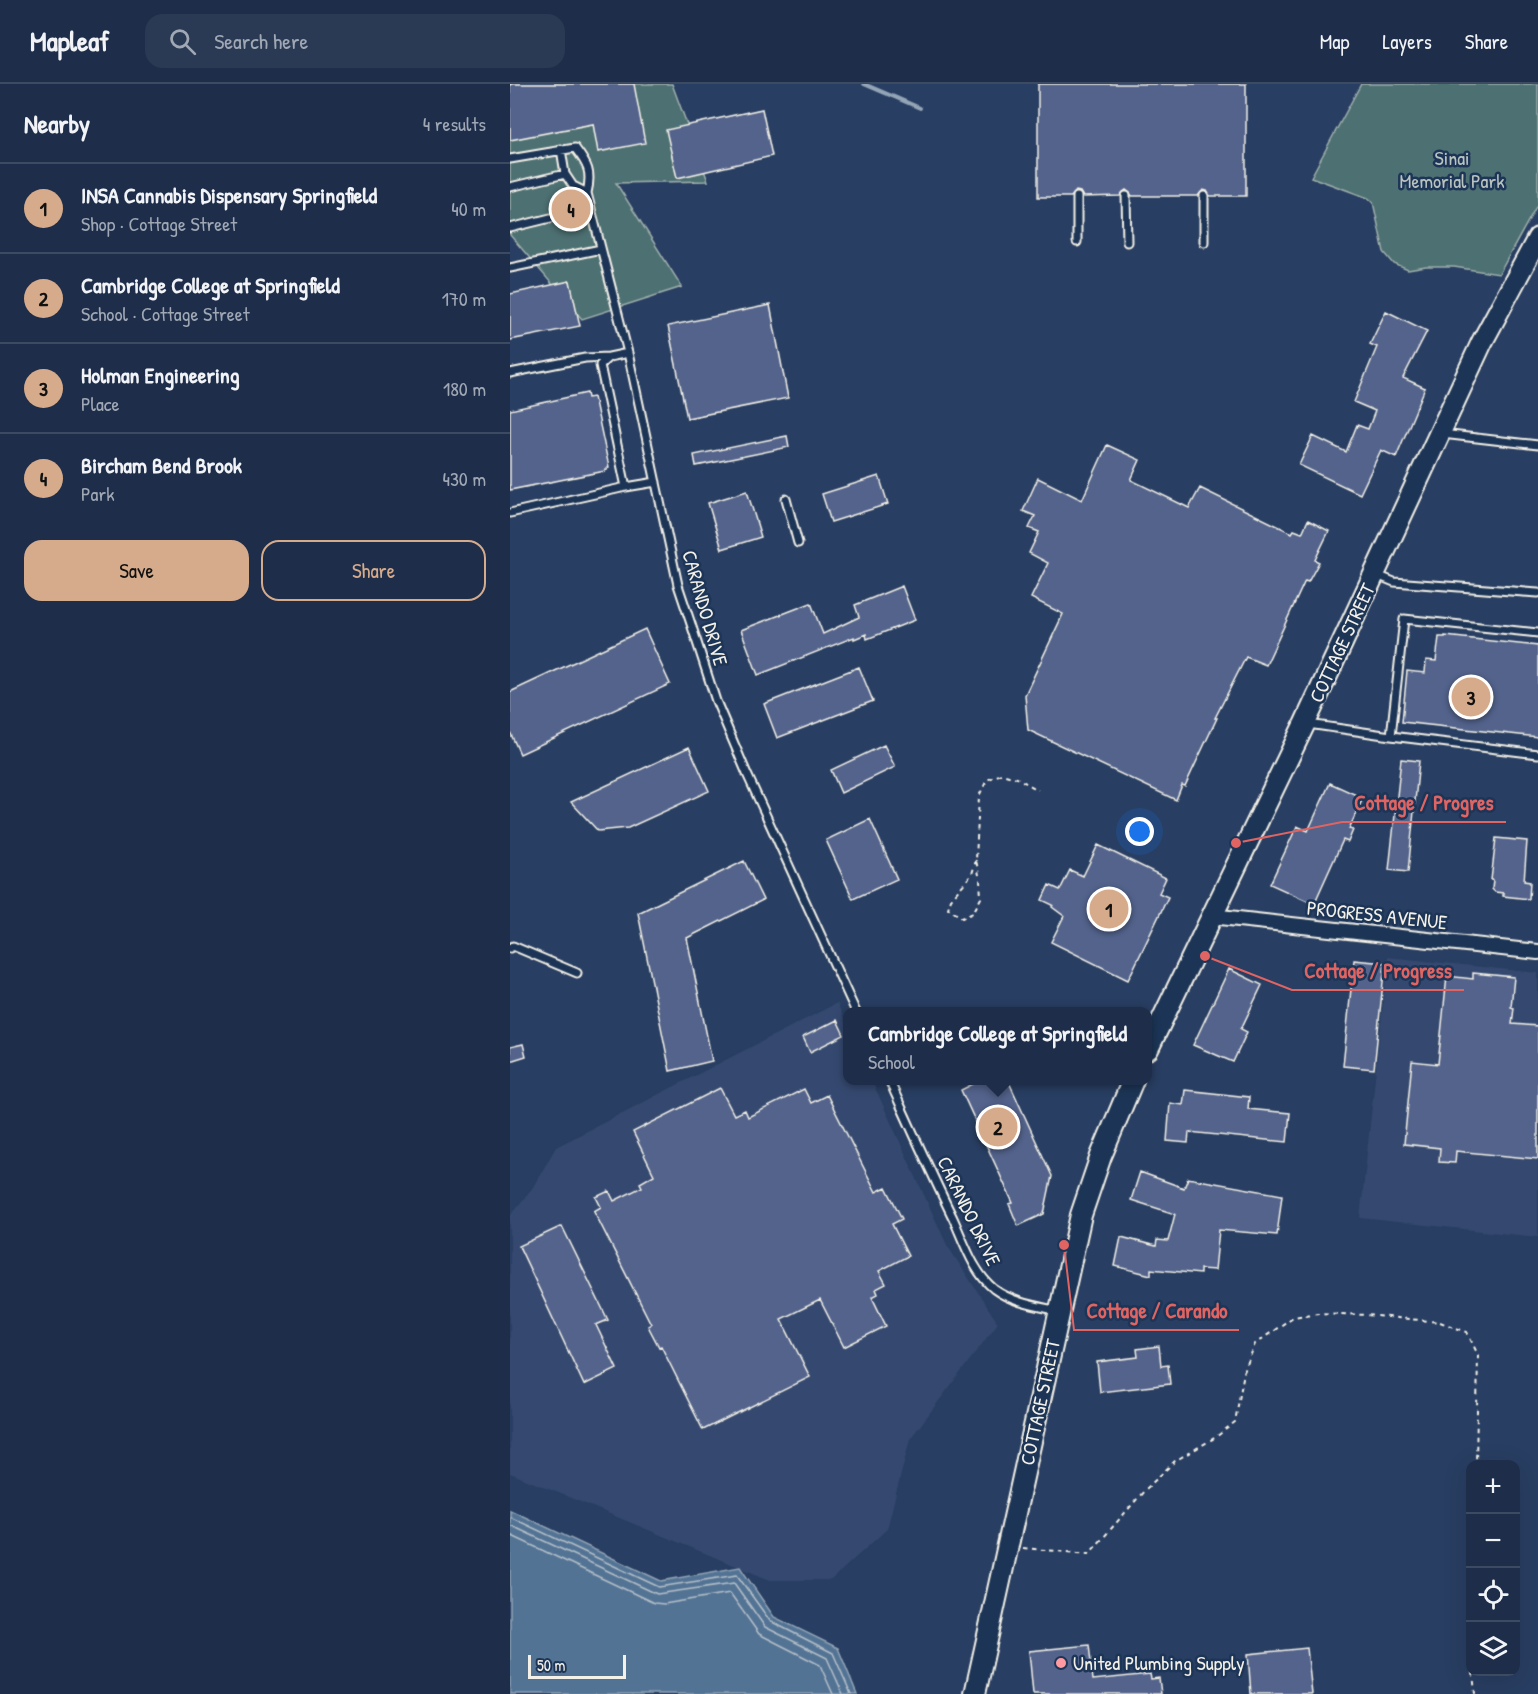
<!DOCTYPE html>
<html lang="en">
<head>
<meta charset="utf-8">
<style>
	body { margin:0; font-family:"Patrick Hand",sans-serif; background:#2b3a54; color:#f1f3f6 }
	.controls { position:absolute; right:18px; bottom:18px; display:grid; overflow:hidden; border-radius:12px; box-shadow:0 6px 24px #0002 }
	.controls button { width:54px; height:54px; display:grid; place-items:center; padding:0; border:0; border-bottom:2px solid #3c4a62; background:#1e2e4a; color:#f1f3f6; font:30px sans-serif }
	.scale { position:absolute; left:18px; bottom:15px; width:98px; box-sizing:border-box; padding-left:6px; border:3px solid #f4f1e8; border-top:0; font-size:16px; line-height:21px; white-space:nowrap; color:#f4f1e8; -webkit-text-stroke:4px #1d3557; paint-order:stroke }
	.you { position:absolute; left:630px; top:748px; width:21px; height:21px; margin:-15px; border:4px solid #fff; border-radius:50%; background:#1a73e8; box-shadow:0 0 0 9px #1a73e833 }
	.badge { display:grid; place-items:center; width:39px; height:39px; border-radius:50%; background:#d6ab8b; color:#111; font-size:20px; font-weight:700 }
	.pin { position:absolute; translate:-50% -50%; border:3px solid #fff; box-shadow:0 2px 6px #0006 }
	.popup { position:absolute; left:333px; top:923px; width:309px; height:78px; box-sizing:border-box; display:grid; place-content:center; border-radius:12px; background:#1e2e4a; filter:drop-shadow(0 2px 4px #0005); font-size:20px; white-space:nowrap; color:#a1a8b5 }
	.popup b { font-size:22px; color:#f1f3f6 }
	.popup::after { content:''; position:absolute; left:50%; top:100%; margin-left:-12px; border:12px solid transparent; border-top-color:#1e2e4a }
	.list { margin:0; padding:0; list-style:none }
	h2 { display:flex; justify-content:space-between; align-items:center; height:78px; margin:0; padding:0 24px; font-size:26px }
	h2 small { font-size:20px; font-weight:400; color:#a1a8b5 }
	.list li { display:grid; grid-template-columns:39px 1fr auto; gap:18px; align-items:center; box-sizing:border-box; height:90px; padding:0 24px; border-top:2px solid #3c4a62 }
	.list b { display:block; font-size:22px; white-space:nowrap }
	.list p { margin:0; font-size:20px; white-space:nowrap; color:#a1a8b5 }
	.list em { font-size:20px; font-style:normal; color:#a1a8b5 }
	.actions { display:flex; gap:12px; padding:18px 24px }
	.actions a { flex:1; padding:14px 0; border:2px solid #d6ab8b; border-radius:18px; text-align:center; font-size:21px; color:#d6ab8b }
	.actions .main { background:#d6ab8b; color:#111 }
	.icon { flex:none; width:33px; height:33px; fill:none; stroke:currentColor; stroke-width:2; stroke-linecap:round; stroke-linejoin:round }
	.map { position:relative; flex:none; width:1028px; height:1610px; overflow:hidden }
	header { display:flex; align-items:center; gap:36px; box-sizing:border-box; height:84px; padding:0 30px; background:#1e2e4a; border-bottom:2px solid #3c4a62 }
	header strong { font-size:28px }
	nav { display:flex; gap:33px; margin-inline-start:auto; font-size:21px }
	.search { width:420px; height:54px; background:#2b3a54; display:flex; align-items:center; gap:15px; box-sizing:border-box; padding:0 21px; border-radius:18px; color:#a1a8b5; font-size:22px }
	main { display:flex }
	aside { flex:1; background:#1e2e4a }
	.map>svg:first-child { display:block }
	.built { fill:#35496f }
	.green { fill:#4d7072; stroke:#a0b0ad; stroke-width:1.5 }
	.water { fill:#537395; stroke:#93a5b6; stroke-width:1.5 }
	.lines { fill:none; stroke-linecap:round; stroke-linejoin:round }
	.shore { stroke:#b4bfc7; stroke-width:1.5 }
	.stream { stroke:#93a5b6; stroke-width:4 }
	.building { fill:#53648c; stroke:#f4f1e8; stroke-width:1.5 }
	.service-casing { stroke:#f4f1e8; stroke-width:11 }
	.minor-casing { stroke:#f4f1e8; stroke-width:18 }
	.secondary-casing { stroke:#f4f1e8; stroke-width:24 }
	.path { stroke:#f4f1e8; stroke-width:2; stroke-dasharray:4.5 4.5; stroke-linecap:butt }
	.service { stroke:#1d3557; stroke-width:7 }
	.minor { stroke:#1d3557; stroke-width:14 }
	.secondary { stroke:#1d3557; stroke-width:20 }
	.poi-dot { fill:#ff9aa2; stroke:#1d3557; stroke-width:2 }
	.labels { text-anchor:middle; stroke-width:5; stroke-linejoin:round; paint-order:stroke }
	.park-label { font-size:20px; fill:#bac4bf; stroke:#1d3557 }
	.street-label { font-size:20px; fill:#f4f1e8; stroke:#1d3557 }
	.poi-label { font-size:20px; fill:#f4f1e8; stroke:#1d3557; text-anchor:start }
	.leader { fill:none; stroke:#df6462; stroke-width:2 }
	.callout-dot { fill:#df6462; stroke:#1d3557; stroke-width:2 }
	.callout-label { font-size:21px; text-anchor:middle; font-weight:bold; fill:#df6462; stroke:#1d3557; stroke-width:5; stroke-linejoin:round; paint-order:stroke }
</style>
</head>
<body>
<header>
<strong>Mapleaf</strong>
<div class="search"><svg class="icon" aria-label="search" viewBox="0 0 24 24"><circle cx="10" cy="10" r="6"/><path d="M15 15l6 6"/></svg>Search here</div>
<nav><a>Map</a><a>Layers</a><a>Share</a></nav>
</header>
<main>
<aside>
<h2>Nearby<small>4 results</small></h2>
<ul class="list">
<li><span class="badge">1</span><div><b>INSA Cannabis Dispensary Springfield</b><p>Shop · Cottage Street</p></div><em>40 m</em></li>
<li><span class="badge">2</span><div><b>Cambridge College at Springfield</b><p>School · Cottage Street</p></div><em>170 m</em></li>
<li><span class="badge">3</span><div><b>Holman Engineering</b><p>Place</p></div><em>180 m</em></li>
<li><span class="badge">4</span><div><b>Bircham Bend Brook</b><p>Park</p></div><em>430 m</em></li>
</ul>
<div class="actions"><a class="main">Save</a><a>Share</a></div>
</aside>
<div class="map">
<svg width="1028" height="1610" viewBox="0 0 1028 1610">
	<rect width="100%" height="100%" fill="#283e62"/>
	<filter id="ink" filterUnits="userSpaceOnUse"><feTurbulence type="fractalNoise" baseFrequency=".0167" numOctaves="2"/><feDisplacementMap in="SourceGraphic" scale="12" xChannelSelector="R" yChannelSelector="G"/><feConvolveMatrix kernelMatrix="1 2 1 2 8 2 1 2 1" color-interpolation-filters="sRGB"/></filter>
	<g filter="url(#ink)">
		<!-- built -->
		<path class="built" d="M878 873 1028 889V1153L850 1134Z
			M327 919 338 944V996L362 997 437 1161 488 1239 400 1355 377 1445 321 1496H260L0 1389V1132L23 1103 46 1063Z"/>
		<!-- green -->
		<path class="green" d="M0 0H162L198 97 106 99 172 203 72 235 0 151Z
			M851 0H1028V119L989 190 944 183H916L898 186 884 180 874 168 863 118 858 114 801 93Z"/>
		<!-- water -->
		<path class="water" d="M0 1426 151 1497 230 1483 264 1533 328 1564 347 1610H0Z"/>
		<g class="lines">
			<!-- shore -->
			<path class="shore" d="M0 1433 149 1503 227 1491 260 1537 323 1569 341 1610
				M0 1441 147 1510 224 1499 255 1543 317 1574 333 1610
				M0 1451 144 1519 154 1520 220 1509 249 1550 310 1581 323 1610"/>
			<!-- stream -->
			<path class="stream" d="M354 0 410 24"/>
		</g>
		<!-- building -->
		<path class="building" d="M0 0H124L135 59 88 68 83 40 0 56Z
			M528 0H736V112H700L697 107 693 106 688 112H622L620 109 616 106 613 108 610 112 573 113 570 108 566 107 561 113H528Z
			M252 25 262 72 167 94 156 46Z
			M60 197 70 242 0 256V210Z
			M260 221 278 314 177 334 158 242Z
			M876 227 917 247 893 294 915 304 886 373 871 366 850 410 789 381 803 352 836 368 847 341 858 345 865 327 844 318 867 263 860 260Z
			M77 309 78 314 84 313 99 383 95 387 0 406V326Z
			M277 352 279 363 186 382 184 371Z
			M597 361 630 376 621 396 679 424 690 404 782 449 784 446 792 449 798 436 819 447 805 476 809 478 798 498 795 497 756 581 736 573 705 634H707L675 702 672 701 666 716 518 646 515 611 553 530 521 514 538 479 519 469 529 448 519 444 525 432 513 427 528 394 572 416Z
			M369 392 378 420 321 438 312 410Z
			M237 407 251 453 212 465 198 419Z
			M392 502 405 536 357 555 356 550 344 555V553L248 591 231 546 301 519 313 550 349 533 345 521Z
			M135 545 160 600 10 670 0 648V608Z
			M935 552 1028 562V653L892 638 897 587 915 589 916 576 926 577 929 553H935Z
			M349 583 363 617 267 654 254 620Z
			M374 661 385 683 331 709 321 686Z
			M179 663 199 707 118 744 88 747 61 718Z
			M891 675 909 677 898 788 879 786Z
			M820 699 853 714 839 745 843 746 838 758 833 756 804 820 760 800 787 742 798 747Z
			M360 735 387 795 343 815 316 756Z
			M986 754 1017 757 1014 797 1020 798 1019 815 993 812V809L985 808 982 805 983 796H981Z
			M588 761 656 794 649 809 658 813 618 896 541 858 554 832 542 823 543 821 532 816 539 801 550 806 560 786 573 792Z
			M234 777 253 816 177 854 202 977 160 987 128 829Z
			M844 876 875 879 864 985 833 982Z
			M719 885 752 901 731 945 737 948 723 978 683 961Z
			M963 889 1004 893 1001 923 1004 924 1002 940 1028 942V1075L946 1067 945 1079 929 1078 930 1064 894 1060 902 977 928 980 937 892 963 895Z
			M327 936 334 951 300 968 293 953Z
			M13 960 16 972 0 977V963Z
			M471 996H498L542 1092 534 1130 508 1142 499 1120 503 1119 451 1006Z
			M210 1004 224 1031 235 1026 238 1033 294 1005 301 1019 317 1011 366 1108 376 1103 392 1135 382 1140 398 1172 369 1187 376 1200 366 1205 368 1210 362 1213 376 1242 334 1263 310 1216 271 1235 300 1293 193 1346 151 1262 149 1263 138 1242 141 1240 84 1127 91 1123 86 1113 99 1107 104 1117 132 1103 130 1099 144 1091 123 1048Z
			M675 1006 739 1013 738 1025 780 1029 777 1058 679 1048 678 1059 657 1057 660 1019 673 1021Z
			M630 1088 674 1104 678 1094 772 1111 767 1151 709 1146 705 1186 690 1185V1190L641 1185V1191L605 1182 611 1153 646 1162 647 1156 658 1157 665 1130 621 1116Z
			M52 1142 98 1236 86 1241 107 1285 74 1301 9 1162Z
			M649 1262 651 1282 658 1281 660 1300 590 1308 587 1278 628 1273 627 1265Z
			M579 1561 583 1596 640 1590 641 1595 649 1594 651 1610H523L519 1567Z
			M797 1564 802 1610H741L738 1570Z"/>
		<g class="lines">
			<defs>
				<path id="service" d="M51 65 55 90
					M0 75 65 64C78 81 82 88 77 109L118 269 168 501 182 543 206 617 237 690 346 928
					M0 103 55 90 63 102 77 109
					M616 112 617 158
					M694 112V158
					M0 144 81 124
					M567 158V113
					M0 184 91 165
					M118 269 99 273 90 281 116 403 146 398
					M0 289 75 274 99 273
					M932 350 1028 361
					M276 415 288 459
					M0 429 116 403
					M867 491 884 498 1028 509
					M798 640 881 652 1028 670
					M881 652 894 535 1028 549
					M0 864 3 862 67 889
					M379 996C400 1042 421 1089 443 1134 454 1158 463 1188 484 1205 503 1219 527 1222 549 1227"/>
				<path id="minor" d="M701 832 1028 868"/>
				<path id="secondary" d="M638 965 795 639 972 258 1028 154
					M465 1610 571 1131 591 1072 623 996"/>
			</defs>
			<!-- service casing -->
			<use href="#service" class="service-casing"/>
			<!-- minor casing -->
			<use href="#minor" class="minor-casing"/>
			<!-- secondary casing -->
			<use href="#secondary" class="secondary-casing"/>
			<!-- path -->
			<path class="path" d="M466 776 462 790 441 815 438 824 452 834 463 829 471 814 470 796 466 776 469 712 477 696 491 690 507 694 528 706
				M513 1464 579 1470 635 1406 665 1377 706 1353 725 1338 734 1288 745 1260 783 1233 808 1229 857 1231 930 1238 957 1248 968 1271 966 1380
				M960 1552V1564
				M963 1588 965 1610"/>
			<!-- service -->
			<use href="#service" class="service"/>
			<!-- minor -->
			<use href="#minor" class="minor"/>
			<!-- secondary -->
			<use href="#secondary" class="secondary"/>
		</g>
	</g>
	<!-- markers -->
	<circle class="poi-dot" cx="551" cy="1579" r="6"/>
	<g class="labels">
		<!-- park labels -->
		<g class="park-label">
			<text x="942" y="81">Sinai<tspan x="942" dy="23">Memorial Park</tspan></text>
		</g>
		<!-- street labels -->
		<g class="street-label">
			<text transform="translate(195 524) rotate(74)" y="7">CARANDO DRIVE</text>
			<text transform="translate(832 559) rotate(-65)" y="7">COTTAGE STREET</text>
			<text transform="translate(867 831) rotate(6)" y="7">PROGRESS AVENUE</text>
			<text transform="translate(459 1127) rotate(64)" y="7">CARANDO DRIVE</text>
			<text transform="translate(530 1318) rotate(-78)" y="7">COTTAGE STREET</text>
		</g>
		<!-- poi labels -->
		<g class="poi-label">
			<text x="563" y="1586">United Plumbing Supply</text>
		</g>
	</g>
	<!-- callouts -->
	<path class="leader" d="M726 759L832 738H996M695 872L782 906H954M554 1161L564 1246H729"/>
	<g class="callout-dot">
		<circle cx="726" cy="759" r="6"/>
		<circle cx="695" cy="872" r="6"/>
		<circle cx="554" cy="1161" r="6"/>
	</g>
	<g class="callout-label">
		<text x="914" y="726">Cottage / Progres</text>
		<text x="868" y="894">Cottage / Progress</text>
		<text x="647" y="1234">Cottage / Carando</text>
	</g>
</svg>
<div class="controls">
<button>+</button>
<button>−</button>
<button><svg class="icon" aria-label="locate" viewBox="0 0 24 24"><circle cx="12" cy="12" r="6"/><path d="M12 2v4M12 18v4M2 12h4M18 12h4"/></svg></button>
<button><svg class="icon" aria-label="layers" viewBox="0 0 24 24"><path d="M12 4l9 5-9 5-9-5zM3 14l9 5 9-5"/></svg></button>
</div>
<div class="scale">50 m</div>
<div class="you"></div>
<div class="pin badge" style="left:599px;top:825px">1</div>
<div class="pin badge" style="left:488px;top:1043px">2</div>
<div class="popup"><b>Cambridge College at Springfield</b>School</div>
<div class="pin badge" style="left:961px;top:613px">3</div>
<div class="pin badge" style="left:61px;top:125px">4</div>
</div>
</main>
</body>
</html>
